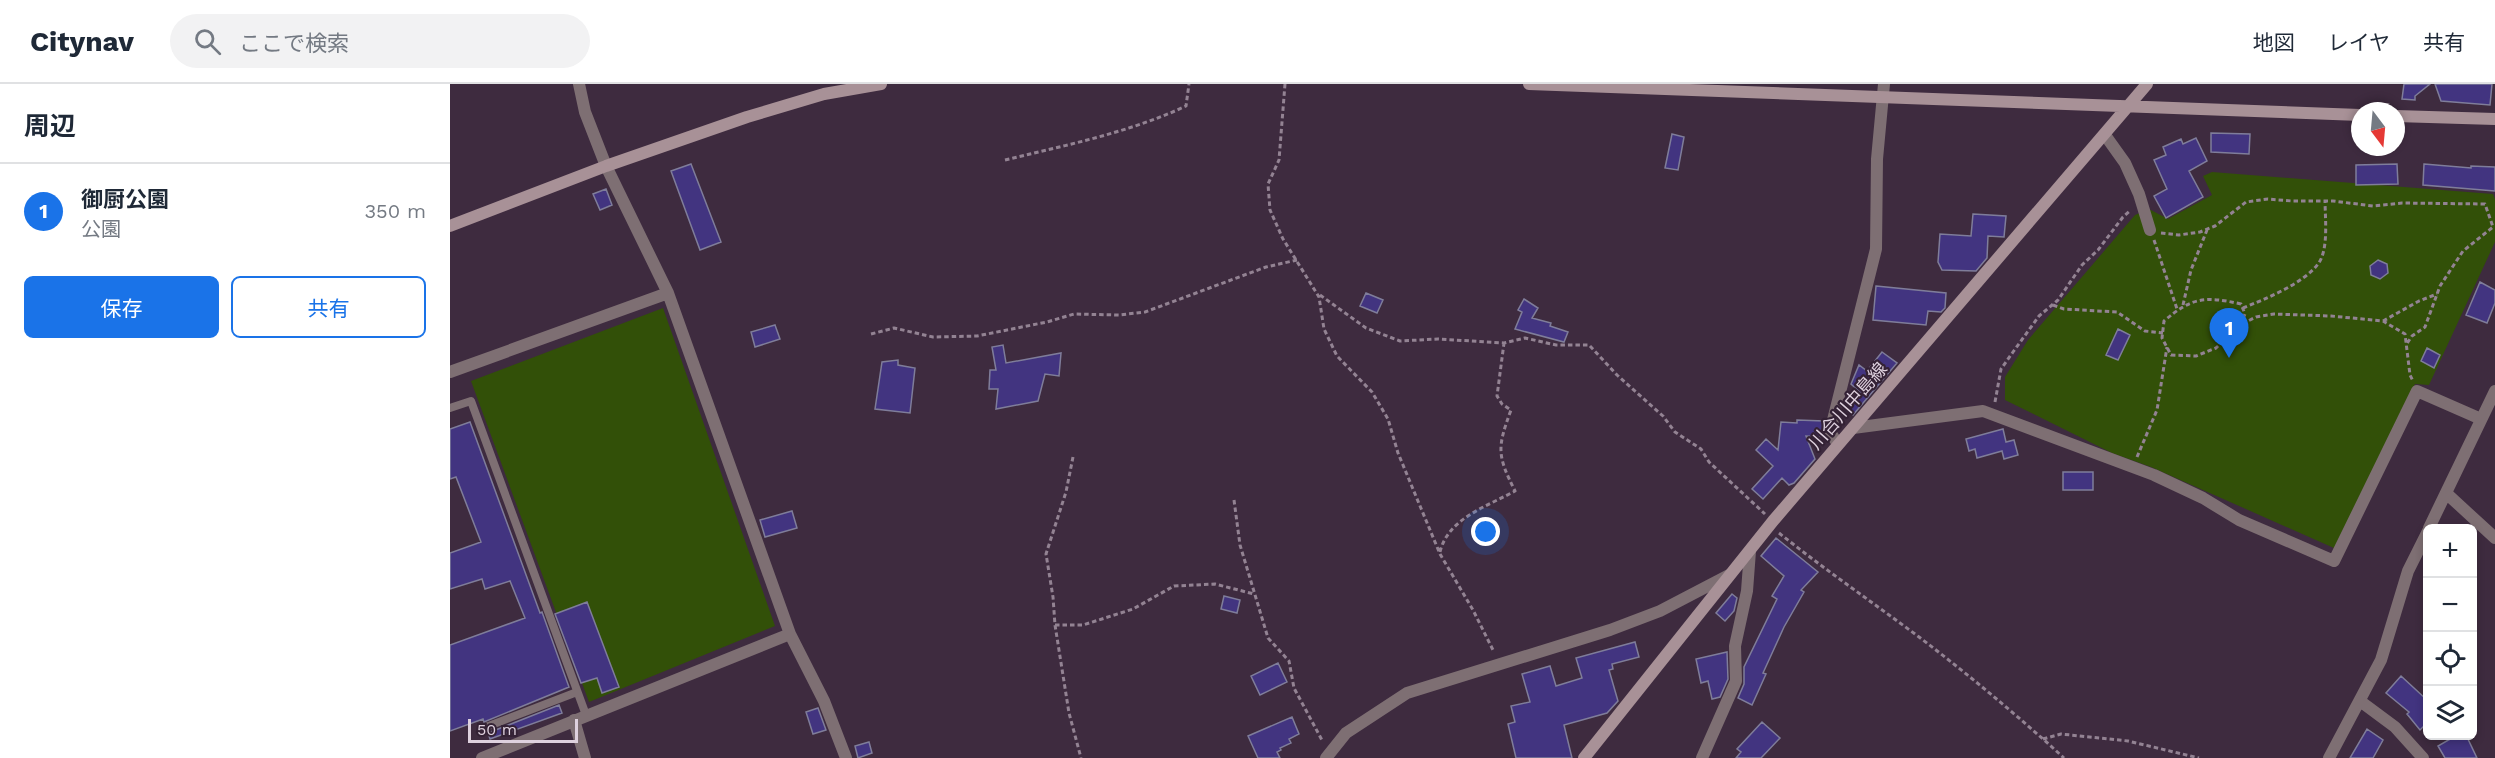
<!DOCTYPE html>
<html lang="ja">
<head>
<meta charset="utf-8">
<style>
	body { margin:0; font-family:"Work Sans","Noto Sans JP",sans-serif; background:#f2f2f3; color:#1f2937 }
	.controls { position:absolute; right:18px; bottom:18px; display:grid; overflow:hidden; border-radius:9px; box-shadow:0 3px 9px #0003 }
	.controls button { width:54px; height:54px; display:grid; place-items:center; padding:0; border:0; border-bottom:2px solid #e0e1e3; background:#fff; color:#1f2937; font:30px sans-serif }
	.compass { position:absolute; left:1901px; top:18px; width:54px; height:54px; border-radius:50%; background:#fff; box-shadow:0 3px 9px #0003; rotate:164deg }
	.scale { position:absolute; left:18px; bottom:15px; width:110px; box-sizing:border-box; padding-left:6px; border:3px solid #ded1de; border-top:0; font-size:16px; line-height:21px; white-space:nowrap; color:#ded1de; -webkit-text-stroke:4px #342235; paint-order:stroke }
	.you { position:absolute; left:1036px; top:448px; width:21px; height:21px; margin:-15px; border:4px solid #fff; border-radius:50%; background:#1a73e8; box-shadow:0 0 0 9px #1a73e833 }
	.badge { display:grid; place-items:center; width:39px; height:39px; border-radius:50%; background:#1a73e8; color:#fff; font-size:20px; font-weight:700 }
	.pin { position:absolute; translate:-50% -50px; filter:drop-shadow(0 2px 3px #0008) }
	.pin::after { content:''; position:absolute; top:32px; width:21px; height:18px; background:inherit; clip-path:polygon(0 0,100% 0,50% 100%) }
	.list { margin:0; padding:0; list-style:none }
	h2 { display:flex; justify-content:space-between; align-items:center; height:78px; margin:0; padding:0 24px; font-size:26px }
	h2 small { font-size:20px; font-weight:400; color:#747a83 }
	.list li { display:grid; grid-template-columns:39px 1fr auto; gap:18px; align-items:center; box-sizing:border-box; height:96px; padding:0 24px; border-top:2px solid #e0e1e3 }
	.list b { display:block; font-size:22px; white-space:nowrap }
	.list p { margin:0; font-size:20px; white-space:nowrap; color:#747a83 }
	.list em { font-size:20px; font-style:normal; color:#747a83 }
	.actions { display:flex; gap:12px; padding:18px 24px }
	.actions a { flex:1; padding:14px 0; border:2px solid #1a73e8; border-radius:9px; text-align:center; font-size:21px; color:#1a73e8 }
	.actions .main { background:#1a73e8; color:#fff }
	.icon { flex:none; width:33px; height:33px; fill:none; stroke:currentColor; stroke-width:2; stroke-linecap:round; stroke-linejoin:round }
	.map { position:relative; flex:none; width:2045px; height:674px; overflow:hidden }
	header { display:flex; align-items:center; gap:36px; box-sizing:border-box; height:84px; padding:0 30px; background:#fff; border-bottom:2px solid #e0e1e3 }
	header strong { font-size:28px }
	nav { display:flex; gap:33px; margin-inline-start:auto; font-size:21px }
	.search { width:420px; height:54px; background:#f2f2f3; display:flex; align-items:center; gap:15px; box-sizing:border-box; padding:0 21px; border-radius:33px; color:#747a83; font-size:22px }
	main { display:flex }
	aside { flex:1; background:#fff }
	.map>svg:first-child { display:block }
	.green { fill:#325008 }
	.building { fill:#423480; stroke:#7f7d9a; stroke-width:1.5 }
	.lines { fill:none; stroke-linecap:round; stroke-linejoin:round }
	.path { stroke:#938393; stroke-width:3; stroke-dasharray:4.5 3; stroke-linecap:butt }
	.lane { stroke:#7e6f73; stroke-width:8 }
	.street { stroke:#7e6f73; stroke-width:12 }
	.secondary { stroke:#a89197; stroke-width:12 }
	.labels { text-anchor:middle; stroke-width:4.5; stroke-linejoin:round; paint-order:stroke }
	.street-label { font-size:18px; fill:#ded1de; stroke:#342235 }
</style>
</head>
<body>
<header>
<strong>Citynav</strong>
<div class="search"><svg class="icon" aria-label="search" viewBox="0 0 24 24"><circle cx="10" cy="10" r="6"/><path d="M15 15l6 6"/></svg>ここで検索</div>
<nav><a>地図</a><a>レイヤ</a><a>共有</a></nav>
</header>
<main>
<aside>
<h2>周辺<small></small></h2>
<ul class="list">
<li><span class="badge">1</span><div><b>御厨公園</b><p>公園</p></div><em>350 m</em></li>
</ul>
<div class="actions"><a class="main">保存</a><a>共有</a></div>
</aside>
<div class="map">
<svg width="2045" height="674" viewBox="0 0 2045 674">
	<rect width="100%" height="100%" fill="#3e2b3f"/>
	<!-- green -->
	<path class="green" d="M1762 88 2043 110 2045 115V158L1979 301 1965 300 1884 464 1701 383 1662 369 1555 316V293L1578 256 1685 131 1699 125 1718 135 1762 111 1753 92Z
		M213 224 325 542 139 618 21 297Z"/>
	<!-- building -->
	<path class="building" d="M1954 0H1980L1965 12V16L1952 15Z
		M1985 0H2042L2040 21 1991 17Z
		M1761 49 1800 50 1799 70 1761 68Z
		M1222 50 1234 53 1228 86 1215 84Z
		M1746 54 1757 77 1739 87 1753 113 1716 134 1704 112 1717 105 1704 76 1716 71 1713 63 1731 55 1733 60Z
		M241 80 271 158 250 166 221 87Z
		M1947 80 1948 100 1906 101V81Z
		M1974 80 2021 84V82L2045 83V107L1973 101Z
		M156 105 162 121 150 126 143 110Z
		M1523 130 1556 132 1554 153 1538 152 1537 174 1526 187 1492 186 1488 178 1490 150 1521 152Z
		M1928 176 1937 180 1938 189 1930 195 1921 191 1920 182Z
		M2030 198 2045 206V219L2037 239 2016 231Z
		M1426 202 1496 209 1495 224 1491 228 1478 227 1476 241 1423 236Z
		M916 209 933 216 927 229 910 222Z
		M1074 215 1088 224 1082 234 1101 239 1100 242 1118 248 1114 258 1065 245 1072 228 1068 226Z
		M325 241 330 255 305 263 301 248Z
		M1668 245 1680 251 1668 276 1656 271Z
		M553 261 556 279 611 269 609 292 595 290 588 317 546 325 548 305H539L540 286H546L542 263Z
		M1977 264 1990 271 1984 284 1971 277Z
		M1432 268 1447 279 1403 331 1397 327 1411 309 1401 300 1409 281 1417 287Z
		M448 276V281L465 284 460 329 425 325 432 278Z
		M1347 336 1374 337 1373 353 1356 352 1365 375 1344 399 1339 401 1332 394 1313 415 1302 405 1323 382 1306 366 1316 355 1328 366 1331 338 1347 339Z
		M20 338 90 529 92 528 119 603 34 638 33 635 0 647V561L75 534 60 497 35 505 32 495 0 505V469L31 458 6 393 0 395V345Z
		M1553 345 1556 358 1564 356 1568 371 1554 375 1552 367 1527 374 1525 365 1519 367 1516 355Z
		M1613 388H1643V406H1613Z
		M342 427 347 444 315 453 310 436Z
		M1326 454 1368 488 1351 506 1354 508 1334 543 1313 589 1316 590 1302 621 1288 614 1294 600V583L1327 515 1322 512 1334 492 1311 472Z
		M1282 510 1287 514 1284 527 1275 537 1266 529Z
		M774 512 790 516 787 529 771 525Z
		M137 518 169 603 152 609 147 594 131 599 105 530Z
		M1185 558 1189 573 1162 580 1163 585 1159 586 1168 617 1157 629 1114 641 1122 674H1066L1058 640 1065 638 1061 622 1080 618 1072 590 1100 582 1106 602 1132 594 1126 574Z
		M1277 568 1278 595 1270 613 1262 615 1258 597 1251 599 1246 575Z
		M828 579 837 598 810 611 801 592Z
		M1951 592 1977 616V639L1970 646 1957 630 1959 628 1936 609Z
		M109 621 112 629 40 655 38 649Z
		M368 624 376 646 363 650 356 628Z
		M842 633 849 650 839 655 841 659 830 664 831 666 827 668 830 674H808L798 652Z
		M1312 638 1330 654 1311 674H1286L1291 668 1287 665Z
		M1917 645 1933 656 1923 674H1900Z
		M2007 651H2016L2027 674H1995L1988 662Z
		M419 658 422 669 408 674 405 662Z"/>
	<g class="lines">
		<!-- path -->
		<path class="path" d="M835 0 829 76 818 100 820 126 833 155 869 213 874 245 887 272 922 308 938 335 948 369 990 470 1023 526 1044 568
			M555 76C616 61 678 49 736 22L739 0
			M1711 149 1729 151 1750 148 1765 142 1796 118 1818 115 1842 117H1883L1923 122 1952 119 2035 120 2043 143 2013 167 1990 202 1975 243 1962 252 1956 261
			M1704 156 1727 225
			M870 211 916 244 950 257 988 255 1054 259 1075 254 1106 261H1139L1167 291 1213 332 1225 348 1251 365 1259 378 1315 430
			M1603 221 1614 225 1667 228 1695 247 1713 249
			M1733 221 1741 186 1757 146
			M1793 224C1815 215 1853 200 1868 180 1879 166 1875 133 1875 116
			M1933 237 1969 217 1987 210
			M1790 241 1795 230 1791 220C1755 212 1742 213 1714 237L1712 254 1721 271 1746 272 1766 264 1790 241 1806 233 1824 230 1881 232 1933 237 1955 250 1960 291 1963 297
			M421 250 444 244 483 253 527 252 597 238 624 230 669 231 695 228 816 183 847 176
			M1545 318 1551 285 1563 268 1589 232 1608 216 1632 181 1648 166 1673 133 1681 126
			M623 373 616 408 596 470 603 513 605 541 619 629 631 674
			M1687 373 1707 326 1717 263
			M784 416 790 461 818 554 839 577 844 604 873 658
			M1329 449C1374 485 1422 518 1469 553 1519 591 1568 632 1614 674
			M990 468C998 434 1038 422 1065 407 1047 371 1047 364 1061 326L1052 320 1047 312 1054 259
			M605 541H633L683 525 724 502 765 500 804 510
			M1593 655 1611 650 1678 657 1749 674"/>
		<!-- lane -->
		<path class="lane" d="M0 324 21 317 136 631
			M36 643 127 608"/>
		<!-- street -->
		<path class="street" d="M1655 51 1675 79 1689 110 1700 146
			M0 288 218 209
			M1403 344 1533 327 1704 391 1753 414 1789 436 1884 477 1967 307 2031 335
			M1388 360 1380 348 1426 165 1427 75 1434 0
			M1996 409 2045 454
			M1979 444 2045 307
			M340 550 374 617 396 674
			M1910 617 1945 643 1973 674
			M124 636 135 674
			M32 674 340 550 218 209 156 82 135 28 129 0
			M876 674 896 649 957 609 1160 546 1210 527 1279 491
			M1252 674 1286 597 1285 562 1297 507 1300 467
			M1879 674 1931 576 1958 487 1978 447"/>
		<!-- secondary -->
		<path class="secondary" d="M1079 0 1910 31
			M1946 32 2045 35
			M0 142 156 82 297 33 374 10 431 0
			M1134 674 1323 437 1697 0"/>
	</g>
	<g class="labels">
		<!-- street labels -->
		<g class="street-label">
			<text transform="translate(1398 322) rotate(-49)" y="6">川合川中島線</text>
		</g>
	</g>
</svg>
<div class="controls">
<button>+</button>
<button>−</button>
<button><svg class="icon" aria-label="locate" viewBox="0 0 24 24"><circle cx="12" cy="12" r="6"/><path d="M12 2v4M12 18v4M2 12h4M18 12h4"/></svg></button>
<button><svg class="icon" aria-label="layers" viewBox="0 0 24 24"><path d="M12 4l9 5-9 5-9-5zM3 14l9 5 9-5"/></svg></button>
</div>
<svg class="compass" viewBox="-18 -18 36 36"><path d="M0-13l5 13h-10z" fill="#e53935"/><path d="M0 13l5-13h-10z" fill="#747a83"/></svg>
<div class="scale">50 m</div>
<div class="you"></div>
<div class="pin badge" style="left:1779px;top:274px">1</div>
</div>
</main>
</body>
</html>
